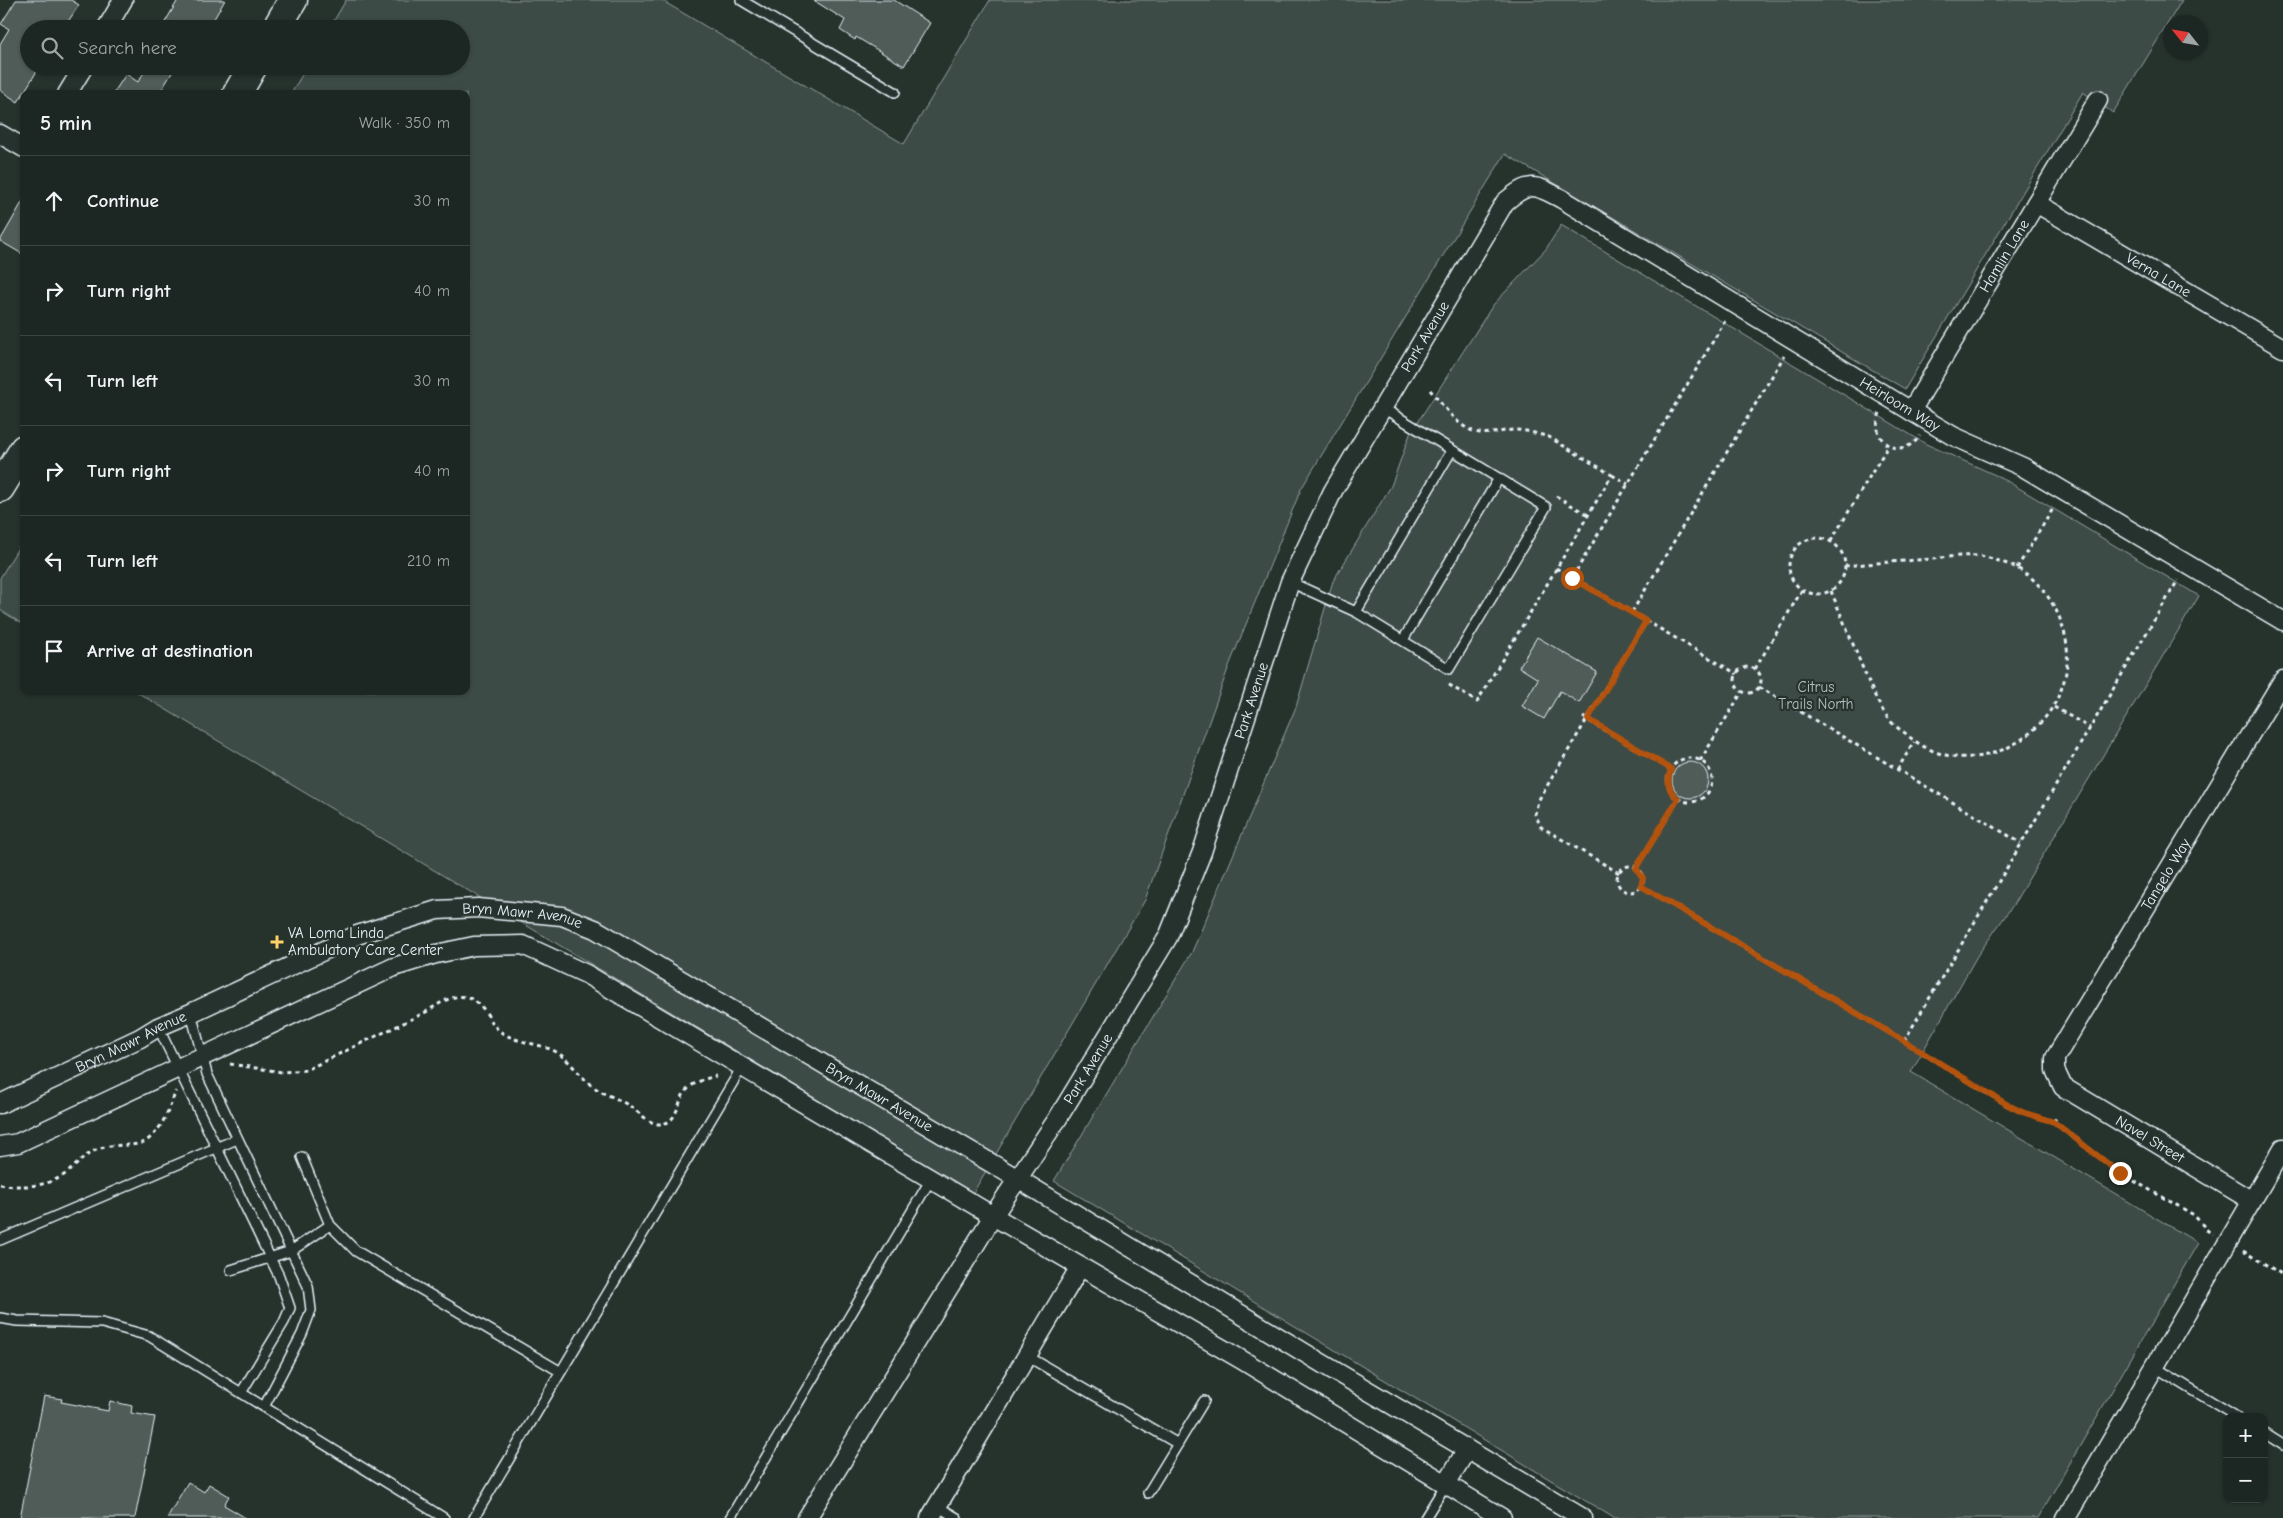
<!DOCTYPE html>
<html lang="en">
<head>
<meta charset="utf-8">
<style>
	body { margin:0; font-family:"Comic Neue",sans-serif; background:#252e2a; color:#f1f3f6 }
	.controls { position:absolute; right:15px; bottom:15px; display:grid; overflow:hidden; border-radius:10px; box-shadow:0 1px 4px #0004 }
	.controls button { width:45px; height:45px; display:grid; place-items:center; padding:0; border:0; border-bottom:1px solid #3a4340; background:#1c2622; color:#f1f3f6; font:25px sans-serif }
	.compass { position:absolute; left:2163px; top:15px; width:45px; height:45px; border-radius:50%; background:#1c2622; box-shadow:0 1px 4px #0004; rotate:301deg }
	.stop { position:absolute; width:15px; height:15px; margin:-11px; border:4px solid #b45309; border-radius:50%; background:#fff }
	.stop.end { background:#b45309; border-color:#fff; box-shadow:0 1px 5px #0008 }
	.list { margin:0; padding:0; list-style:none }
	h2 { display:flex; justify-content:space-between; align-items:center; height:65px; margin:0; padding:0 20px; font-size:21px }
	h2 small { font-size:16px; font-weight:400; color:#a0a5a5 }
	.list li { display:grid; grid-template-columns:32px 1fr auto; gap:15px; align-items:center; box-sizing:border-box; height:90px; padding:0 20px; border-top:1px solid #3a4340 }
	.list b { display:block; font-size:19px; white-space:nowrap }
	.list em { font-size:16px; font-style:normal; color:#a0a5a5 }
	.icon { flex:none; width:28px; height:28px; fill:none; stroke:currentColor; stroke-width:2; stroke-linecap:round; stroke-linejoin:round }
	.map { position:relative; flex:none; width:2283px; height:1518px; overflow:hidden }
	.search { position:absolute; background:#1c2622; box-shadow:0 1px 4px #0004; left:20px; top:20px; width:450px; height:55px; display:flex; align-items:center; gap:12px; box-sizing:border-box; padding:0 18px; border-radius:28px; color:#a0a5a5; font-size:19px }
	.panel { position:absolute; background:#1c2622; box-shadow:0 1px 4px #0004; left:20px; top:90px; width:450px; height:605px; border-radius:10px }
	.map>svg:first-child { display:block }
	.green { fill:#3e4b47; stroke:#939ea0 }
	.building { fill:#505c59; stroke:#e8f1f8 }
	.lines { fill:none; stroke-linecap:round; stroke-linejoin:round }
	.service-casing { stroke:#e8f1f8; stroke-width:12 }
	.minor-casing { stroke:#e8f1f8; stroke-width:21 }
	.primary-casing { stroke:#e8f1f8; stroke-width:31 }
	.path { stroke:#e8f1f8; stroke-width:3; stroke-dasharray:4 4; stroke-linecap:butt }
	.service { stroke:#26332d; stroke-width:9 }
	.minor { stroke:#26332d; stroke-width:18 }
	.primary { stroke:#26332d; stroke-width:28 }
	.route { stroke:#b45309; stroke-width:6 }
	.poi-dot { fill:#ffd166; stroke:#26332d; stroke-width:2 }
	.labels { text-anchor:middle; stroke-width:4.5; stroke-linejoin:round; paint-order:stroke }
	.street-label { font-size:15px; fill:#e8f1f8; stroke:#26332d }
	.park-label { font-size:15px; fill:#b5bfc3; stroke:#26332d }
	.poi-label { font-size:15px; fill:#e8f1f8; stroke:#26332d; text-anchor:start }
</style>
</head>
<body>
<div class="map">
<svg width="2283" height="1518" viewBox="0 0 2283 1518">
	<rect width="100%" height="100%" fill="#26332d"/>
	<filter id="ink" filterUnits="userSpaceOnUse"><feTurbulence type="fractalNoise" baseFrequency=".02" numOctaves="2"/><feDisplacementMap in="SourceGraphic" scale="10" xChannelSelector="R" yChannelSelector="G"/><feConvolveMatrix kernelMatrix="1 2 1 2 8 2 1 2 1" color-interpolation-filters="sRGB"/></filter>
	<g filter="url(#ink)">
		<!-- green -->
		<path class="green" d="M346 0H661L904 144 990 0H2182L2113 113 2083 92 1905 389 1505 154 1301 489 1229 666 1145 900 973 1193 135 691H466V94H291L307 66H461V29H329Z
			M1561 225 1926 444 2002 478 2199 596 2013 905 1977 956 1911 1072 2198 1243 2038 1518H1614L1054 1181 1192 952 1296 707 1333 581 1391 486 1410 434 1493 305 1546 249Z
			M24 538V625L0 610V578Z"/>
		<!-- building -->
		<path class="building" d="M16 0H71L79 5 63 29H29V66H40L18 102 0 90V44L9 29 1 24Z
			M178 0H225L208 29H161Z
			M813 0H894L930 23 904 66 856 37 855 40 840 30 845 20Z
			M148 66H176L159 94H113L126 74 138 82Z
			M24 199V255L0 241Z
			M1537 637 1597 672 1579 703 1560 691 1544 719 1522 706 1538 679 1519 667Z
			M1672 780a18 18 0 1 1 36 0a18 18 0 1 1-36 0Z
			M44 1396 62 1399 61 1402 108 1411 110 1401 132 1406 131 1413 155 1417 135 1518H20Z
			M188 1482 204 1492 209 1484 229 1496 224 1505 246 1518H167Z"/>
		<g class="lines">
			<defs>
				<path id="service" d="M741 0 895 92
					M1290 582 1356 612 1449 669 1546 507 1383 408
					M1356 612 1452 450
					M1403 640 1499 478
					M191 1013 207 1074 308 1286 311 1310 302 1334 264 1407
					M158 1027 279 1276 290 1308 284 1322 241 1393
					M302 1157 330 1225 356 1251 561 1372
					M0 1240 237 1139
					M231 1270 291 1251 330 1225
					M0 1318 17 1321 102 1323 149 1336 444 1518
					M1027 1356 1178 1444
					M2155 1367 2237 1417
					M2264 1433 2283 1445
					M1148 1493 1204 1401
					M937 1506 957 1518
					M474 1518 742 1067
					M730 1518 931 1179
					M1425 1518 1446 1484"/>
				<g id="minor">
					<path d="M106 29 123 0"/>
					<path d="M67 94 84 66"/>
					<path d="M0 134 24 148"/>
					<path id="s1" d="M2036 203 2283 348"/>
					<path id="s2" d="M1911 411 2098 100"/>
					<path id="s3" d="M0 1104 140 1038 158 1027 191 1013 357 935 437 910 478 908 562 916 595 929 1018 1179 1323 1364 1583 1518"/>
					<path d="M0 1146 18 1143 394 967 436 954 474 946 523 945 586 974 993 1216 1242 1360 1502 1518"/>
					<path id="s4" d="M2252 1201 2063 1087 2055 1070V1058L2283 680"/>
					<path d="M1446 1484 1467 1449"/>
					<path id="s5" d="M807 1518 993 1216 1058 1118 1168 937 1202 852 1290 582 1333 491 1505 202C1530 181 1534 184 1562 199L1911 411 1953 436 2023 467 2283 621"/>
					<path d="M930 1518 1080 1267"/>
					<path d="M2066 1518 2283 1148"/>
				</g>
				<path id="primary" d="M276 29 293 0
					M237 94 253 66
					M0 488 24 449"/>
			</defs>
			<!-- service casing -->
			<use href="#service" class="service-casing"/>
			<!-- minor casing -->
			<use href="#minor" class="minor-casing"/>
			<!-- primary casing -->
			<use href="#primary" class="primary-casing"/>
			<!-- path -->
			<path class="path" d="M1430 390C1443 405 1459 430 1480 433 1491 435 1504 430 1515 430 1526 430 1538 434 1549 437L1612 475 1477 702 1446 683
				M1880 413C1868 442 1901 462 1920 436
				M1612 475 1628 484
				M1556 496 1588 515
				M1789 566a28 28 0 1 1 56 0a28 28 0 1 1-56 0Z
				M1831 541 1888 446
				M1556 568 1737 674
				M2017 568 2054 507
				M1572 578 1725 321
				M1831 591C1841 615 1851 639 1861 664 1869 682 1876 702 1888 718 1892 724 1899 729 1905 733 1981 802 2098 712 2060 619 2052 599 2037 579 2017 568 2008 564 1994 559 1985 557 1968 554 1948 557 1932 559 1903 561 1874 563 1845 566
				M1632 612 1784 356
				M1735 680a13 13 0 1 1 26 0a13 13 0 1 1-26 0Z
				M1755 669 1802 590
				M1759 687 2021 843
				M2054 707 2090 728
				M1583 717 1671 769
				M1668 780a22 22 0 1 1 44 0a22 22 0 1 1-44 0Z
				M1700 761 1742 692
				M1897 770 1914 742
				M1617 879a13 13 0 1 1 26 0a13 13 0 1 1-26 0Z
				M1636 868 1678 799
				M1619 873 1541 827 1535 814 1538 801 1646 621
				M1641 886 1904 1041 2007 1105 2022 1112 2054 1122 2120 1173 2194 1215 2208 1231 2213 1234
				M1904 1041 2178 580
				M230 1064 282 1072 306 1070 426 1012C447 998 466 986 485 1011 491 1020 495 1029 504 1034 521 1044 541 1043 558 1053 571 1062 579 1075 591 1085 602 1094 618 1098 631 1107 639 1112 649 1124 659 1124 678 1125 677 1101 686 1091 693 1082 705 1079 716 1076
				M2054 1122 2057 1115
				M0 1184C21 1188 46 1187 64 1175 77 1166 85 1153 101 1148 115 1143 134 1148 146 1141 162 1131 169 1108 176 1091
				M2243 1251 2283 1275"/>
			<!-- service -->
			<use href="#service" class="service"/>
			<!-- minor -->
			<use href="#minor" class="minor"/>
			<!-- primary -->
			<use href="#primary" class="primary"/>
		</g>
	</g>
	<g class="lines" filter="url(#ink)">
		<!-- route -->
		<path class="route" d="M1572 578 1646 621 1588 719 1671 769C1666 781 1668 791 1678 799L1636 868 1643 878 1641 886 1904 1041 2008 1105 2022 1112 2054 1122 2120 1173"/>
	</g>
	<!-- markers -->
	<path class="poi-dot" d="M274.5 934.5h5v5h5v5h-5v5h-5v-5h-5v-5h5z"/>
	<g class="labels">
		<!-- street labels -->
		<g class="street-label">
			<text dy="5" stroke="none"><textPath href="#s2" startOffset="181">Hamlin Lane</textPath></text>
			<text dy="5" stroke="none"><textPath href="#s1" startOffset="142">Verna Lane</textPath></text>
			<text dy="5" stroke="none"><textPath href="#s5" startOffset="1340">Park Avenue</textPath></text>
			<text dy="5" stroke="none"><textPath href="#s5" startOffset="1956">Heirloom Way</textPath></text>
			<text dy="5" stroke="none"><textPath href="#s5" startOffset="935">Park Avenue</textPath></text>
			<text dy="5" stroke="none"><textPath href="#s4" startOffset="466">Tangelo Way</textPath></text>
			<text dy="5" stroke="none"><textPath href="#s3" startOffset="565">Bryn Mawr Avenue</textPath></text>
			<text dy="5" stroke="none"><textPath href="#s3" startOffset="145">Bryn Mawr Avenue</textPath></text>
			<text dy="5" stroke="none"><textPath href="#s5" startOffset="530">Park Avenue</textPath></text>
			<text dy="5" stroke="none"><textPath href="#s3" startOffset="970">Bryn Mawr Avenue</textPath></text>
			<text transform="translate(2150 1139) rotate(31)" y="5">Navel Street</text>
		</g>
		<!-- park labels -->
		<g class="park-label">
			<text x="1816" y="692">Citrus<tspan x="1816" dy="17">Trails North</tspan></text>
		</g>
		<!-- poi labels -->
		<g class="poi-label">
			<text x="288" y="938">VA Loma Linda<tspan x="288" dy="17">Ambulatory Care Center</tspan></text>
		</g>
	</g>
</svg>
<div class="controls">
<button>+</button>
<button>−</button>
</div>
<svg class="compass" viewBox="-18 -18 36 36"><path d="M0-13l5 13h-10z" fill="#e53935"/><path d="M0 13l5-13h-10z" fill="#a0a5a5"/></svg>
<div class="stop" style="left:1572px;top:578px"></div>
<div class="stop end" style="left:2120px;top:1173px"></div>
<div class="search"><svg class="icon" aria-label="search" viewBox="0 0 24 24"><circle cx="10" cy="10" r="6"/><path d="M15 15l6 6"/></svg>Search here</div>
<section class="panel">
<h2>5 min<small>Walk · 350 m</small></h2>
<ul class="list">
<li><svg class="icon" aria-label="ahead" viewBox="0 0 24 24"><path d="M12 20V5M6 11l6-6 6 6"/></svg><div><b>Continue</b></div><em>30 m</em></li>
<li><svg class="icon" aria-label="right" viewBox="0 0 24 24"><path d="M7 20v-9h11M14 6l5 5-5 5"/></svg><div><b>Turn right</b></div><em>40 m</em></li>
<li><svg class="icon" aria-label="left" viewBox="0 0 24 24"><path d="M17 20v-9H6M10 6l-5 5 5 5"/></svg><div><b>Turn left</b></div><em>30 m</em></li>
<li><svg class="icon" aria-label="right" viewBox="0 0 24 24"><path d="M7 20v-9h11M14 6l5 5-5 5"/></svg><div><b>Turn right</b></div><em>40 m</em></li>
<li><svg class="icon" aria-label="left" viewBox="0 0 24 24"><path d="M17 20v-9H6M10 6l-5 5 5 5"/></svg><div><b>Turn left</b></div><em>210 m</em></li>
<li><svg class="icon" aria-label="arrive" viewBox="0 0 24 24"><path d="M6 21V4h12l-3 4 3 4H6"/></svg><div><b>Arrive at destination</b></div></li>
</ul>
</section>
</div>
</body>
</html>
